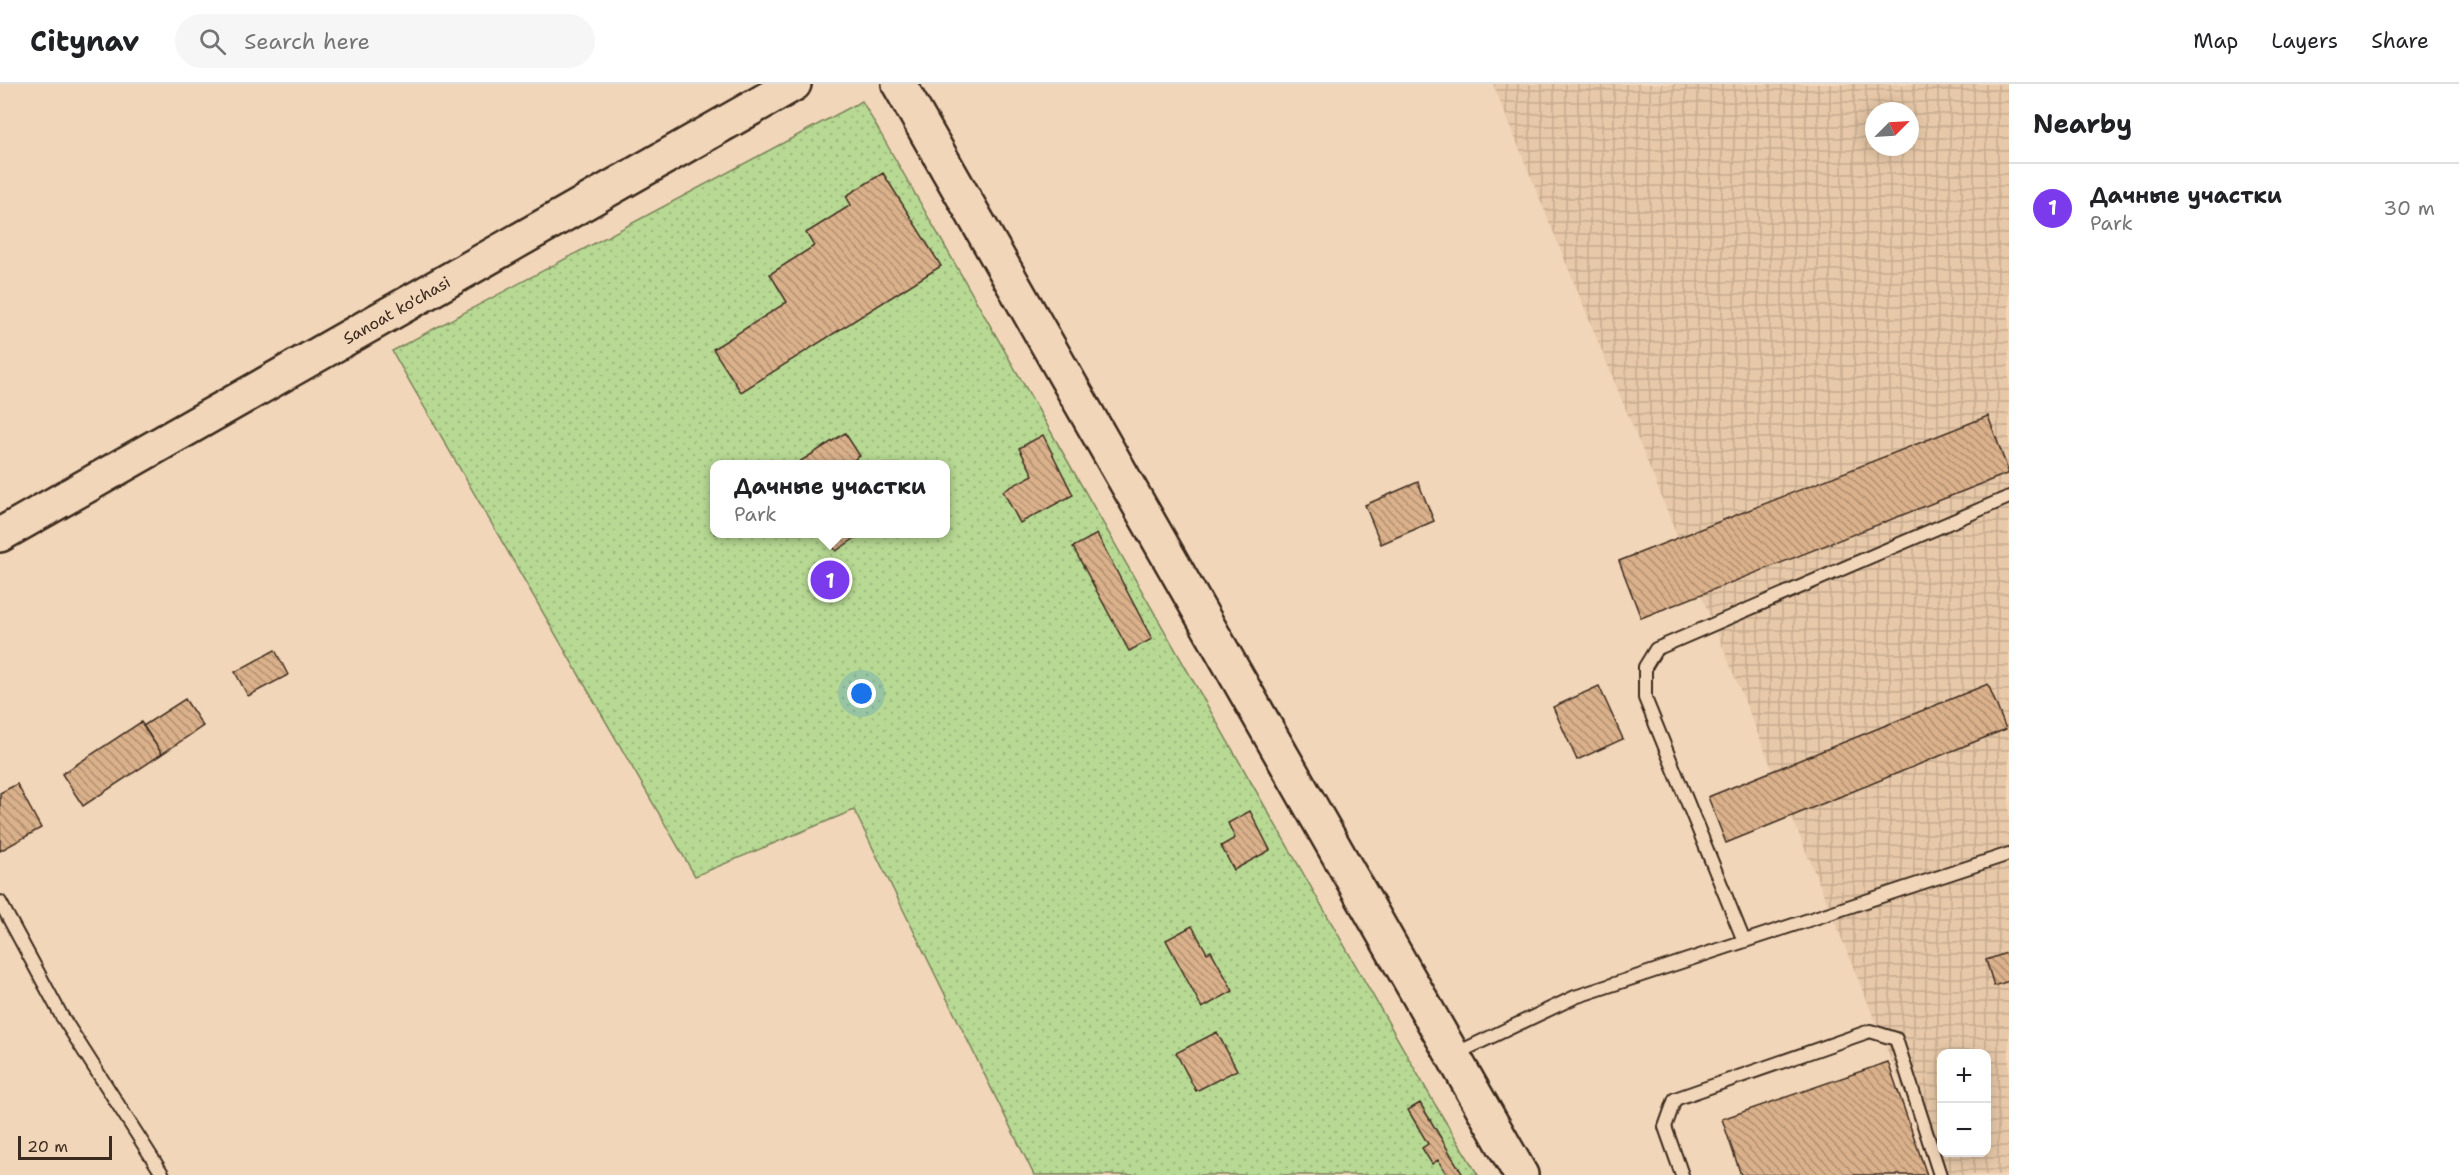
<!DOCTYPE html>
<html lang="en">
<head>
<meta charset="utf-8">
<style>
	body { margin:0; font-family:"Shantell Sans",sans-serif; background:#f6f6f6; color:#202124 }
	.controls { position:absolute; right:18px; bottom:18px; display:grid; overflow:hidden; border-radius:12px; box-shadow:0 3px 15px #0003 }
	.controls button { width:54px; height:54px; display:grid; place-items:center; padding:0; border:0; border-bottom:2px solid #e0e0e0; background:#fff; color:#202124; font:30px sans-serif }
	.compass { position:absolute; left:1865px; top:18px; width:54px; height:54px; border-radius:50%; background:#fff; box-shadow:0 3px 15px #0003; rotate:66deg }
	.scale { position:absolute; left:18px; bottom:15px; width:94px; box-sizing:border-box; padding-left:6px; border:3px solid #3b2a1e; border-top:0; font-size:16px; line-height:21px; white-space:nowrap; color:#3b2a1e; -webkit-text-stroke:4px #f2d6b9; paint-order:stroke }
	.you { position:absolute; left:862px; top:610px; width:21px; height:21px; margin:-15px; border:4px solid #fff; border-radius:50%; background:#1a73e8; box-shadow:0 0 0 9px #1a73e833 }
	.badge { display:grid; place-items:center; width:39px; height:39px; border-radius:50%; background:#7c3aed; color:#fff; font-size:20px; font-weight:700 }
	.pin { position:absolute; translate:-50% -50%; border:3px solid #fff; box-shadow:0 2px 6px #0006 }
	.popup { position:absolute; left:710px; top:376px; width:240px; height:78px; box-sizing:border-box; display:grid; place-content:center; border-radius:12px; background:#fff; filter:drop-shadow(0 2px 4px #0005); font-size:20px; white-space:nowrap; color:#757577 }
	.popup b { font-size:22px; color:#202124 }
	.popup::after { content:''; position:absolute; left:50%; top:100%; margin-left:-12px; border:12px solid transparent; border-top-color:#fff }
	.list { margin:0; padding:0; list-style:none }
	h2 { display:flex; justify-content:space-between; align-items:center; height:78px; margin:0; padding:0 24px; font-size:26px }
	h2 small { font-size:20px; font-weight:400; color:#757577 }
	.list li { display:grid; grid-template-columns:39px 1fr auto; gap:18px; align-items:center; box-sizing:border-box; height:90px; padding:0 24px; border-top:2px solid #e0e0e0 }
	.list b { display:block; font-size:22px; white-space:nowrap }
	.list p { margin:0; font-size:20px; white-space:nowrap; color:#757577 }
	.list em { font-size:20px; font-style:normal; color:#757577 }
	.icon { flex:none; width:33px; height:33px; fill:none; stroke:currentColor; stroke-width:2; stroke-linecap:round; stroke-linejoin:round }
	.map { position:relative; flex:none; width:2009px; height:1091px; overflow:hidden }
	header { display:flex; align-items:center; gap:36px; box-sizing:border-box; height:84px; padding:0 30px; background:#fff; border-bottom:2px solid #e0e0e0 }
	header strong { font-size:28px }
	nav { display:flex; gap:33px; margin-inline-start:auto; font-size:21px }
	.search { width:420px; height:54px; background:#f6f6f6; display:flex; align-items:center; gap:15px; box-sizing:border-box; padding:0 21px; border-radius:33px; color:#757577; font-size:22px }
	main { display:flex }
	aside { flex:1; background:#fff }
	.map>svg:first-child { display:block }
	.industrial { fill:url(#industrial-grid); fill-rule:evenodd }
	.park { fill:url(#park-dots); stroke:#798258; stroke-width:1.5; fill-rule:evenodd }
	.building { fill:url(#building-back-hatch); stroke:#3b2a1e; stroke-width:1.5 }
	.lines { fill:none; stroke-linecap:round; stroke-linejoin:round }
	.service-casing { stroke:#3b2a1e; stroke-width:16 }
	.secondary-casing { stroke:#3b2a1e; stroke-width:38 }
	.service { stroke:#f2d6b9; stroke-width:12 }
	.secondary { stroke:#f2d6b9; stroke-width:33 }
	.labels { text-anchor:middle; stroke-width:6; stroke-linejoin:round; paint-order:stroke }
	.street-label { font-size:16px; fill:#3b2a1e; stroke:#f2d6b9 }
</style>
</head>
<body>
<header>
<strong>Citynav</strong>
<div class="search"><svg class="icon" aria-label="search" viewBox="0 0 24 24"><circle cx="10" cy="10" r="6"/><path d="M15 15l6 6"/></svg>Search here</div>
<nav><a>Map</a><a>Layers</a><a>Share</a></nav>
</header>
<main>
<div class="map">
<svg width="2009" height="1091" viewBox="0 0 2009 1091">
	<defs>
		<pattern id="industrial-grid" width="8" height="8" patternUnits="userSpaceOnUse" patternTransform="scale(1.5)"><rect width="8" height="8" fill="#e7c8a8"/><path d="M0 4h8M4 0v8" fill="none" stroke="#c7ac90"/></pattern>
		<pattern id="park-dots" width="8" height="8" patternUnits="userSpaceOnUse" patternTransform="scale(1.5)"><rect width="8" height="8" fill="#b7d993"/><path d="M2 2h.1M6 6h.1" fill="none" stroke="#9eba7e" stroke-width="1.8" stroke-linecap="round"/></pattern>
		<pattern id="building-back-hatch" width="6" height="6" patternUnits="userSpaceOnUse" patternTransform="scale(1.5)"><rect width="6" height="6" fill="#dab18b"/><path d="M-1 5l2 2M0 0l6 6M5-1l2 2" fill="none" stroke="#b29071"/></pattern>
	</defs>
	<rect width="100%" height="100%" fill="#f2d6b9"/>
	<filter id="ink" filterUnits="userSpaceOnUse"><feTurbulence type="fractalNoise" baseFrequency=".0167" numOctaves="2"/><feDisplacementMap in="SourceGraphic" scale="12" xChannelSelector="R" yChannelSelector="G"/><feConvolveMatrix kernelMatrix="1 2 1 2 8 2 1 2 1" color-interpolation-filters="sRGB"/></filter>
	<g filter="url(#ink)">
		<!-- industrial -->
		<path class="industrial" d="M1493 0H2009V1091H1938ZM1874 27H1910V63H1874ZM1942 970H1986V1068H1942Z"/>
		<!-- park -->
		<path class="park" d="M862 17 1436 1022 1478 1091H1034L854 726 695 792 392 267ZM714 380H946V450H714Z"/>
		<!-- building -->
		<path class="building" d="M883 89 941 182 741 308 713 265 787 218 770 190 814 162 806 149 851 121 846 112Z
			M1988 332 2009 389 1641 534 1619 477Z
			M845 349 860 372 847 380H796Z
			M1043 351 1073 411 1020 439 1003 407 1033 391 1019 364Z
			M1418 398 1434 437 1381 460 1365 421Z
			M825 450H859L860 451 836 467Z
			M1097 450 1152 555 1129 567 1073 463Z
			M275 566 288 591 248 612 235 588Z
			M1988 600 2006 645 1726 759 1708 713Z
			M1599 602 1623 655 1577 676 1553 623Z
			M185 615 203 642 162 670 143 642Z
			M141 638 162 670 83 722 62 690Z
			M17 700 41 744 0 767V709Z
			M1250 727 1270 766 1234 786 1221 762 1235 754 1228 739Z
			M1192 842 1207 869 1211 867 1233 907 1202 924 1166 856Z
			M2009 868V897L1994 902 1986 876Z
			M1217 948 1237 986 1196 1007 1176 969Z
			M1888 978 1927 1091H1741L1722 1035Z
			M1420 1019 1463 1091H1447L1438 1076 1432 1080 1422 1064 1428 1060 1408 1026Z"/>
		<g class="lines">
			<defs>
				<path id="service" d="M0 818 61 931 163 1091
					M1744 857 1645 614V583L1656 565 2009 413
					M1453 971 1575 913 2009 770
					M1682 1091 1665 1043 1675 1015 1870 947 1896 955 1940 1091"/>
				<g id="secondary">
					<path d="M899 0 1521 1091"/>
					<path id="s1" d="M0 451 794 0"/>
				</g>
			</defs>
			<!-- service casing -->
			<use href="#service" class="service-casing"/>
			<!-- secondary casing -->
			<use href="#secondary" class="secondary-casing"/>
			<!-- service -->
			<use href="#service" class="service"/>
			<!-- secondary -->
			<use href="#secondary" class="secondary"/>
		</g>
	</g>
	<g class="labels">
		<!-- street labels -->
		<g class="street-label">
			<text dy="6" stroke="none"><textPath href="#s1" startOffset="456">Sanoat ko'chasi</textPath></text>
		</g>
	</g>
</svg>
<div class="controls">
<button>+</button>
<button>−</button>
</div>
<svg class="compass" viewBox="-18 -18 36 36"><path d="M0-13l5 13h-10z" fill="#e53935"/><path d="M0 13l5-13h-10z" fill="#757577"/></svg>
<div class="scale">20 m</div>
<div class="you"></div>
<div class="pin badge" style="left:830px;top:496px">1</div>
<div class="popup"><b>Дачные участки</b>Park</div>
</div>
<aside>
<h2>Nearby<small></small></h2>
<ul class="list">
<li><span class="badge">1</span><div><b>Дачные участки</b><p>Park</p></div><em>30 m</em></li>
</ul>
</aside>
</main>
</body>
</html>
